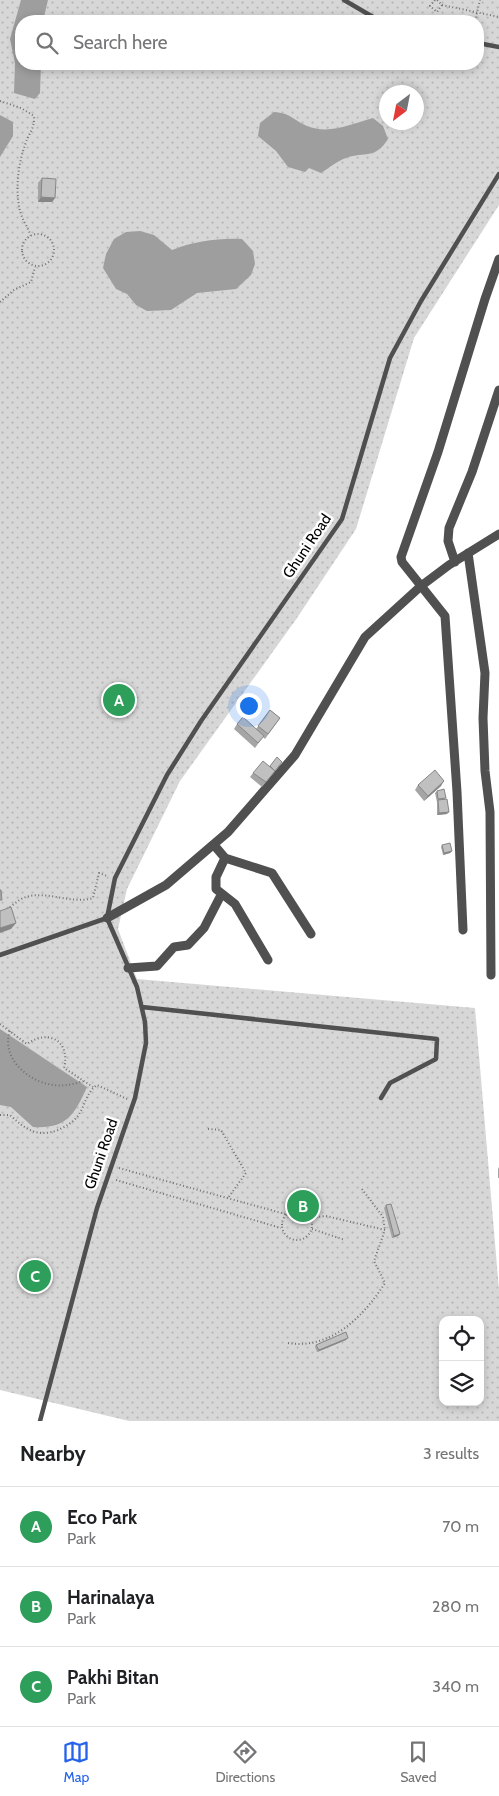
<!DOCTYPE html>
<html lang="en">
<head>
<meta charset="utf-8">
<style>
	body { margin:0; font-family:Cabin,sans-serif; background:#f2f2f2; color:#202124 }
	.controls { position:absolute; right:15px; bottom:15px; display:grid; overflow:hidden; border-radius:10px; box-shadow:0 2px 8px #0003 }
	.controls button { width:45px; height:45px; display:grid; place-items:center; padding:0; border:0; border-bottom:1px solid #e0e0e0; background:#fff; color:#202124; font:25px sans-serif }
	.compass { position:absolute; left:379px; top:85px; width:45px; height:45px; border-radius:50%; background:#fff; box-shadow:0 2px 8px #0003; rotate:212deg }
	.you { position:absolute; left:248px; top:705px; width:18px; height:18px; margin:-12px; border:4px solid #fff; border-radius:50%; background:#1a73e8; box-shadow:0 0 0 8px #1a73e833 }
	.badge { display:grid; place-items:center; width:32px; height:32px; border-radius:50%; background:#2563eb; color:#fff; font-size:16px; font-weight:700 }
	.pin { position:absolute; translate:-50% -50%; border:2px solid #fff; box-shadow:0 1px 5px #0006 }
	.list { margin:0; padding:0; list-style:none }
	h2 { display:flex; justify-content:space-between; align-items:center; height:65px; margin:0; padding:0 20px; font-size:21px }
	h2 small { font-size:16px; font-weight:400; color:#757577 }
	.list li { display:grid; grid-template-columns:32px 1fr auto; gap:15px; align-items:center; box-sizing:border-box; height:80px; padding:0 20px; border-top:1px solid #e0e0e0 }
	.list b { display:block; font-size:19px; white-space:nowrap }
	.list p { margin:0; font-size:16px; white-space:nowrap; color:#757577 }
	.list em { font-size:16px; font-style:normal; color:#757577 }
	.icon { flex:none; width:28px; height:28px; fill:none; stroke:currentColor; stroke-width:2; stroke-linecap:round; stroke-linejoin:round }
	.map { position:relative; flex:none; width:499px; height:1421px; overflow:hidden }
	.search { position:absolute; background:#fff; box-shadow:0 2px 8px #0003; left:15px; right:15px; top:15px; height:55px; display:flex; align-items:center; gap:12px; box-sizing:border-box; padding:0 18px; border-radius:20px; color:#757577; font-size:19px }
	.sheet { height:305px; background:#fff }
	nav { display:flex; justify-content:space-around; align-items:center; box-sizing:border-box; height:70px; border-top:1px solid #e0e0e0; background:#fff; font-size:14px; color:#757577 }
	nav a { display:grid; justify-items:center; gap:2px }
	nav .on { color:#2563eb }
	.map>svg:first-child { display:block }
	.park { fill:url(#park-dots); fill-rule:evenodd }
	.water { fill:#9e9e9e }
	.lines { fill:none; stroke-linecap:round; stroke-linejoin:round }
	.path { stroke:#727272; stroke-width:2; stroke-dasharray:1 2.5; stroke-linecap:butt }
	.lane { stroke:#505050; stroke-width:4.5 }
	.street { stroke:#505050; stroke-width:9 }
	.wall { fill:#a5a5a5 }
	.shaded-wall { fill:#868686 }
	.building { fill:#c0c0c0; stroke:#868686 }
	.labels { text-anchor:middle; stroke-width:5; stroke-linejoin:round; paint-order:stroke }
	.street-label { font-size:15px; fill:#000; stroke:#fff }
</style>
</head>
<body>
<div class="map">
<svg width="499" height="1421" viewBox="0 0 499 1421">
	<defs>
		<pattern id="park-dots" width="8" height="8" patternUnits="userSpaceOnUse" patternTransform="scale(1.25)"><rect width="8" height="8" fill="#d7d7d7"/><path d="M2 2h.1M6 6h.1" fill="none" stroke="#b7b7b7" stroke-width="1.8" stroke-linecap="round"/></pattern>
	</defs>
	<rect width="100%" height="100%" fill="#fff"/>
	<!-- park -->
	<path class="park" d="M0 0H499V205L414 338 356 529 297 618 180 781 127 889 118 929 137 979 475 1008 499 1290V1421H129L0 1390ZM21 21H478V64H21ZM386 92H416V122H386ZM443 1320H480V1402H443Z"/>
	<!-- water -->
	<path class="water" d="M21 0H48L43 21H21V64H41L40 93 35 99 14 93 15 63 10 39Z
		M274 112C291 113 293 120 307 126 329 135 351 124 373 118L383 126 388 139C375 160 365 151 346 158 337 161 329 168 321 173L309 168 305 172 288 167 276 151 258 136 260 123Z
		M0 115 13 122V136L0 157Z
		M140 231 154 235 172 250C195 241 218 238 242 239L253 251 255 264 251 275 236 289 197 293 171 310 147 311 136 305 127 294 116 289 103 268 106 254 114 239 126 232Z
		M0 1029 87 1087C74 1116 66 1129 33 1127L11 1107 0 1105Z"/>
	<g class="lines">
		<!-- path -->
		<path class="path" d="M435 0 430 6 437 12 442 5 437 0
			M442 5 499 17
			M475 21 480 0
			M0 101 21 108 34 116C35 129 28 134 25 145 18 165 15 190 20 211 22 219 28 228 31 236
			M22 250a16 16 0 1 1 32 0a16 16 0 1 1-32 0Z
			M0 302 14 290 31 282 35 267
			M7 909C12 906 17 901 23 898 45 889 71 905 93 898L99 873 107 876
			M0 1024 27 1044C49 1028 71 1042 64 1068L93 1087
			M10 1031C1 1056 25 1079 48 1084 60 1087 72 1085 83 1081
			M0 1115H10C25 1129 37 1138 58 1130 65 1127 72 1123 77 1117 85 1107 86 1092 97 1085L127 1099
			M208 1129 221 1130 246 1173 228 1198
			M119 1168 285 1214
			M116 1180 281 1228
			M362 1189 383 1217 385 1230
			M282 1225a15 15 0 1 1 30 0a15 15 0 1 1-30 0Z
			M312 1229 345 1240
			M288 1343C331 1350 364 1316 385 1283L374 1261 385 1230 326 1216 310 1218"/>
		<!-- lane -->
		<path class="lane" d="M344 0 380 21
			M478 43 499 47
			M0 955 107 918
			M142 1007 437 1039 436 1059 390 1083 381 1098
			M40 1421 97 1208 135 1098 146 1043 145 1022 137 987 107 918 115 878 167 775 201 721 342 519 390 358 421 301 499 174"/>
		<!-- street -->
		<path class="street" d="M468 553 485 673 483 718 485 771 490 812 491 975
			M455 562 448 541 449 528 472 472 499 390
			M214 845 225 858 272 873 311 934
			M225 858 216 877V889L235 904 268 960
			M107 918 166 885 228 832 295 755 365 637 421 586 449 565 499 534
			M463 930 457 792 445 616 402 562 401 557 438 452 485 299 499 259
			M128 968 157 966 174 947 188 945 204 928 221 895"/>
	</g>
	<!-- wall -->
	<path class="wall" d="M42 178 55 198 52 202H38V183Z
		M270 710 280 718 265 739 263 737 255 748 234 729 237 724 256 729Z
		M282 762 262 787 250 777 253 773Z
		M418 785 441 786 424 801 415 790Z
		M437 791 445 799 447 814 437 815V802L435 793Z
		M442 845 452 851 450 853 443 855 441 847Z
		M499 1167V1178H498V1169Z
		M386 1205 400 1234 398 1236 392 1238 384 1208Z
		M346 1340 317 1352 315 1347 316 1345Z"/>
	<!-- shaded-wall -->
	<path class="shaded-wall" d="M41 197 55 198 52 202H38Z
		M444 781 441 786 424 801 428 796Z
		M449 812 447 814 437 815 439 813Z
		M452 851 450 853 443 855 444 853Z
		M16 923 11 929 0 933V928Z
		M400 1234 398 1236 392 1238 394 1236Z
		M348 1338 346 1340 317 1352 319 1350Z"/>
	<!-- building -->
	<path class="building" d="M42 178 56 179 55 198 41 197Z
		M270 710 280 718 268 734 258 726Z
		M243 717 264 736 258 743 237 724Z
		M277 757 282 762 275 771 270 766Z
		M263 761 275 771 266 782 253 773Z
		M435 770 444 781 428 796 418 785Z
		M444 789 446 798 438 799 437 791Z
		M447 799 449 812 439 813 438 800Z
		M450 843 452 851 444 853 442 845Z
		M0 890H1L2 900H0Z
		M11 907 16 923 0 928V911Z
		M391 1204 400 1234 394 1236 386 1205Z
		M346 1332 348 1338 319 1350 316 1345Z"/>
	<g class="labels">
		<!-- street labels -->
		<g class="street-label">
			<text transform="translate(307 546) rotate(-56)" y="5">Ghuni Road</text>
			<text transform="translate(101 1154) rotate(-71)" y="5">Ghuni Road</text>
		</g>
	</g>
</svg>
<div class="controls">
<button><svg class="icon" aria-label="locate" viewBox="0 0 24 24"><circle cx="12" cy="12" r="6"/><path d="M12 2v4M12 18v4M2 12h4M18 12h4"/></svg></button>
<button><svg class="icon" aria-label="layers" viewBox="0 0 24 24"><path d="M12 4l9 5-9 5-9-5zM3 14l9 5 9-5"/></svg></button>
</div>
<svg class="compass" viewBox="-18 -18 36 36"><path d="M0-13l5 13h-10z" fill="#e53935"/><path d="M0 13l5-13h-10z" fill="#757577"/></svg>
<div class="you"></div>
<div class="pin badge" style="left:119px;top:700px;background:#2e9e5b">A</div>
<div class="pin badge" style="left:303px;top:1206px;background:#2e9e5b">B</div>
<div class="pin badge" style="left:35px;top:1276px;background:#2e9e5b">C</div>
<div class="search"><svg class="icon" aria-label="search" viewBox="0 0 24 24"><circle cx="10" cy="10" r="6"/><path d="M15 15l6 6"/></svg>Search here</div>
</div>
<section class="sheet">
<h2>Nearby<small>3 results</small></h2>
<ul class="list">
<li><span class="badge" style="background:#2e9e5b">A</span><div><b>Eco Park</b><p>Park</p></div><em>70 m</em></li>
<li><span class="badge" style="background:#2e9e5b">B</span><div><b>Harinalaya</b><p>Park</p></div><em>280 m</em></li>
<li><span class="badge" style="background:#2e9e5b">C</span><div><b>Pakhi Bitan</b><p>Park</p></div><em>340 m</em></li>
</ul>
</section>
<nav>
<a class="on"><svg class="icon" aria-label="map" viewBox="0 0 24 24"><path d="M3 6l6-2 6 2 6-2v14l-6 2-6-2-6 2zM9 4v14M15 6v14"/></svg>Map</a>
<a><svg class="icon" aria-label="directions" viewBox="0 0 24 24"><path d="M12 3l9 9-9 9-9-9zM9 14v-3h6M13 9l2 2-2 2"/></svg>Directions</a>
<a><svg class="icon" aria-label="saved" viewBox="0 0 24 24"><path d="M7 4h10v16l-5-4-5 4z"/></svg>Saved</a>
</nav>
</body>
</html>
